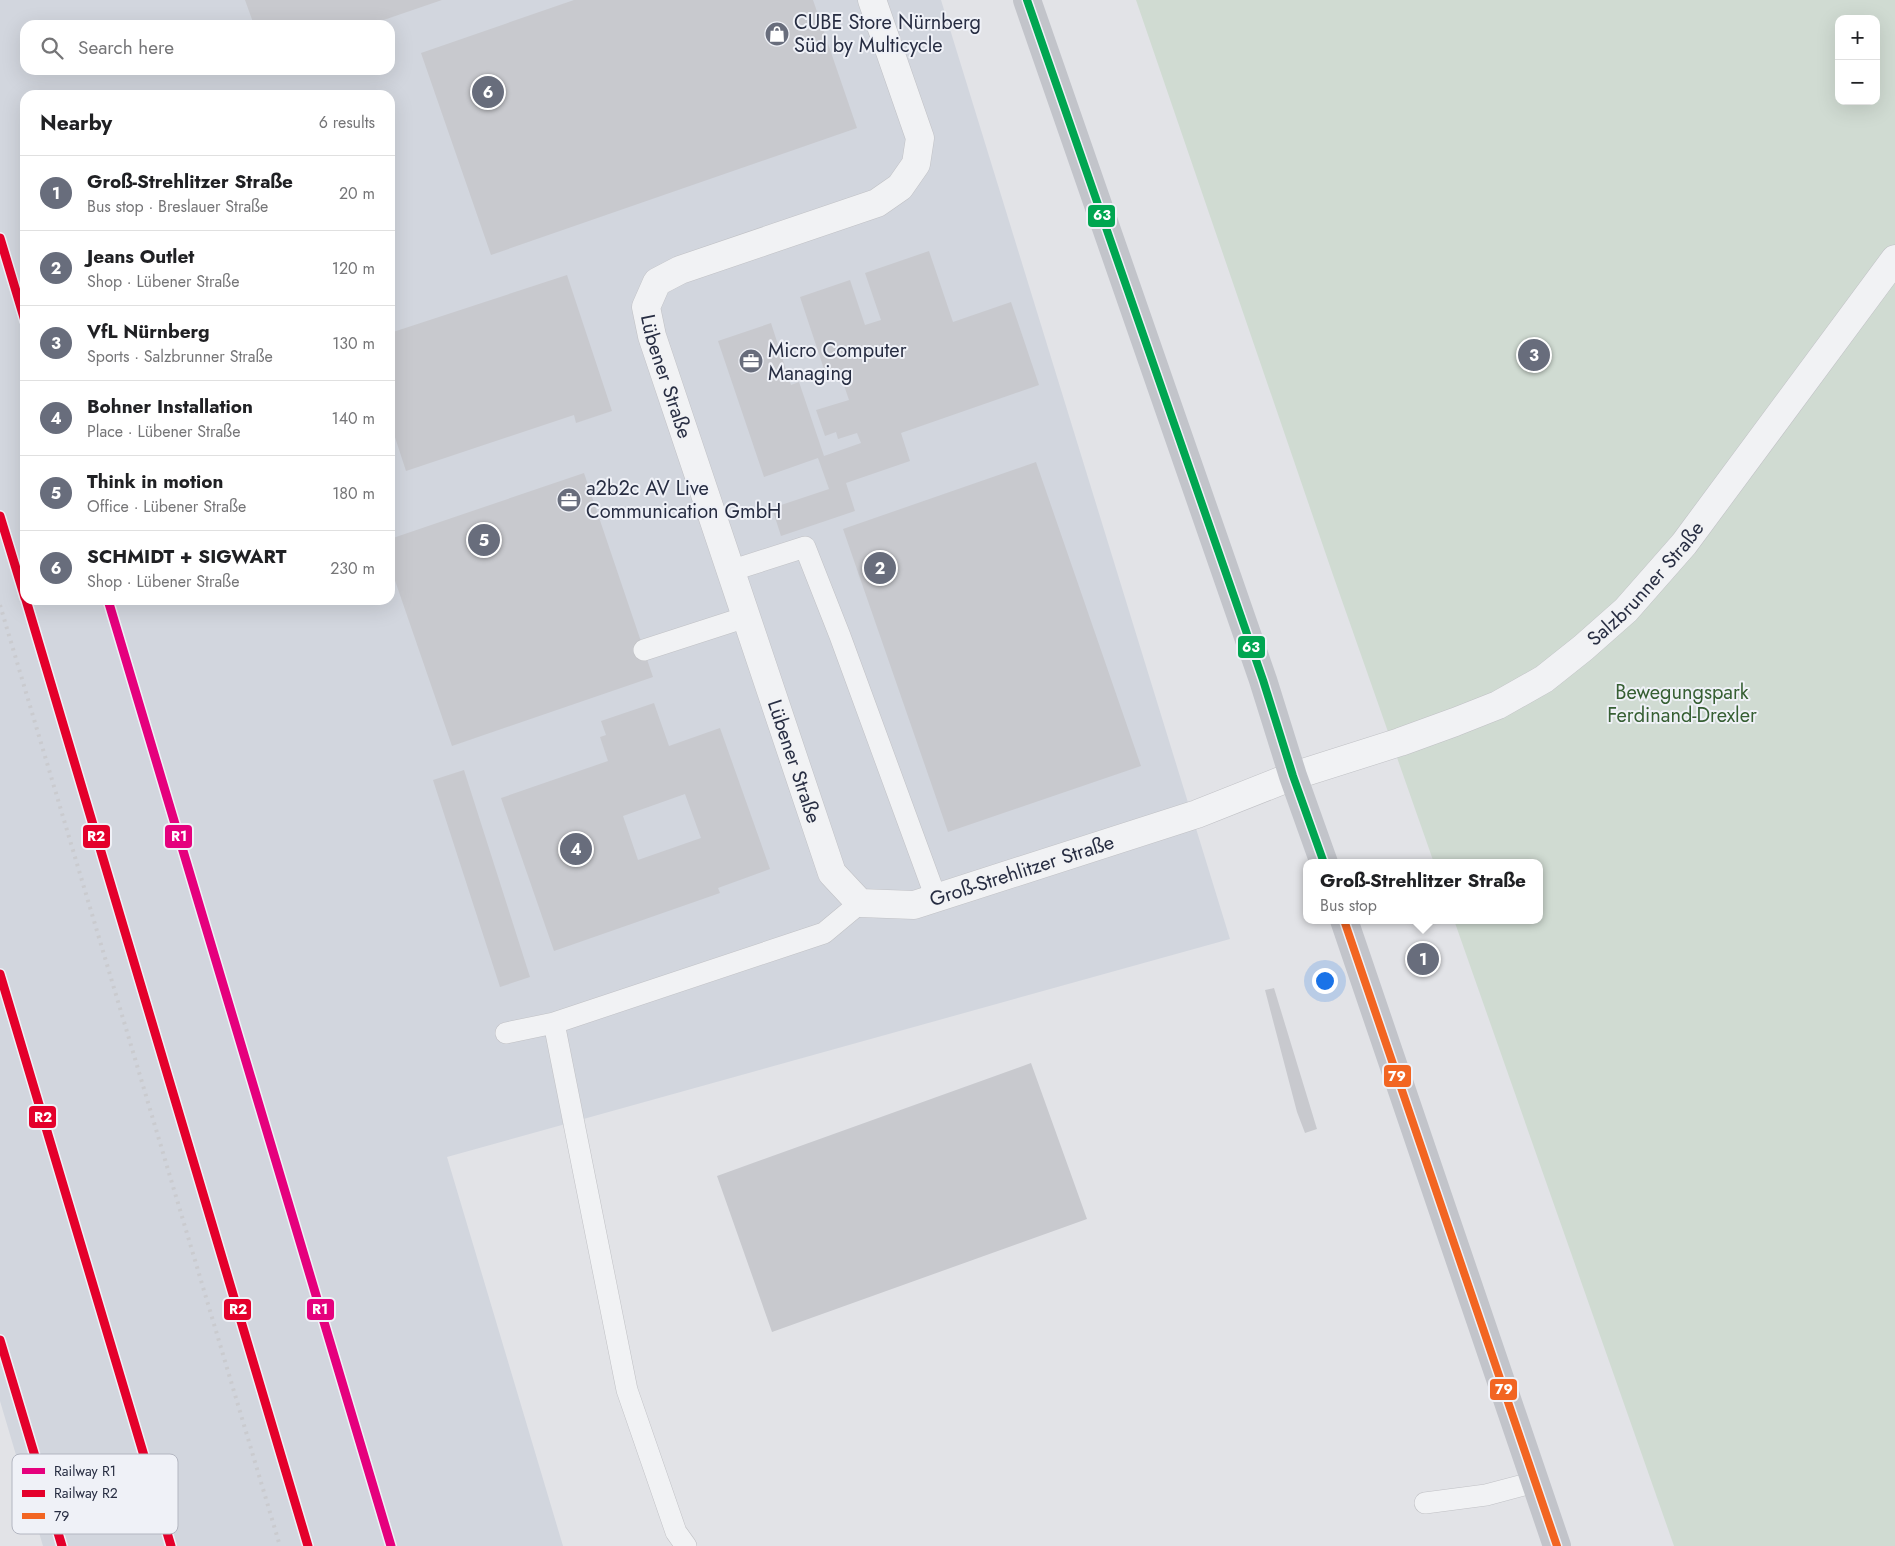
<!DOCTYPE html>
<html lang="en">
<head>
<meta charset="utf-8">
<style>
	body { margin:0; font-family:Jost,sans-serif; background:#f6f6f6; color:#202124 }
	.controls { position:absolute; right:15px; top:15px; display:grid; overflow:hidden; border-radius:10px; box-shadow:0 5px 20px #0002 }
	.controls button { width:45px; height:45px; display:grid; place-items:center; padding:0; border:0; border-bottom:1px solid #e0e0e0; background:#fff; color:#202124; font:25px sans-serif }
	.you { position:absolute; left:1324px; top:980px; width:18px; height:18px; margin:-12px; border:4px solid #fff; border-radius:50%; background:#1a73e8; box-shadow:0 0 0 8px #1a73e833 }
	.badge { display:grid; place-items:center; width:32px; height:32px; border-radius:50%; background:#686d7c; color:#fff; font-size:16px; font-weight:700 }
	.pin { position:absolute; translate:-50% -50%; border:2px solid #fff; box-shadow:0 1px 5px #0006 }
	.popup { position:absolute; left:1303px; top:859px; width:240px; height:65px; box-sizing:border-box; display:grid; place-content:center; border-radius:10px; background:#fff; filter:drop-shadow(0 1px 4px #0005); font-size:16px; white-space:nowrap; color:#757577 }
	.popup b { font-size:19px; color:#202124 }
	.popup::after { content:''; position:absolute; left:50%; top:100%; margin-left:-10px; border:10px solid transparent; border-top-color:#fff }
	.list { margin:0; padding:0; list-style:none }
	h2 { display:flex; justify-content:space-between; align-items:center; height:65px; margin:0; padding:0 20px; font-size:21px }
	h2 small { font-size:16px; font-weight:400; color:#757577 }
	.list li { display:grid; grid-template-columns:32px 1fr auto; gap:15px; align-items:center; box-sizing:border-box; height:75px; padding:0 20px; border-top:1px solid #e0e0e0 }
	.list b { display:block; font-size:19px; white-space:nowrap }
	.list p { margin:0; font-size:16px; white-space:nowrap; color:#757577 }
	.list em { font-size:16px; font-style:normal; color:#757577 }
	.icon { flex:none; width:28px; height:28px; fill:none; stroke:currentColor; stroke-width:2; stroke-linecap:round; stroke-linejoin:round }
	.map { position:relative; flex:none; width:1895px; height:1546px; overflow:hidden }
	.search { position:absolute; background:#fff; box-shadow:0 5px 20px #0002; left:20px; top:20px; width:375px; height:55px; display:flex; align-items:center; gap:12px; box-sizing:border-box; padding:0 18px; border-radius:15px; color:#757577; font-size:19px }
	.panel { position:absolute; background:#fff; box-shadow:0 5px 20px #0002; left:20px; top:90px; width:375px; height:515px; border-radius:15px }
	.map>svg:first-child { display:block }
	.built { fill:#d2d6de; fill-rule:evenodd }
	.green { fill:#d0dbd2; fill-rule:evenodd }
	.building { fill:#c8c9ce; fill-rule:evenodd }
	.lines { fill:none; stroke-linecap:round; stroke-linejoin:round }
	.service-casing { stroke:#c0c1c5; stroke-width:22 }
	.minor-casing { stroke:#c0c1c5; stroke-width:29 }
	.service { stroke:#f1f2f4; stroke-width:21 }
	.minor { stroke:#f1f2f4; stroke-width:28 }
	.secondary { stroke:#c2c4ca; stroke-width:28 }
	.rail { stroke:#cacbcf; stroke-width:4; stroke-dasharray:2.5 5; stroke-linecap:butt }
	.bus-1-casing { stroke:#eff1f7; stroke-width:11 }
	.bus-2-casing { stroke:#eff1f7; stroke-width:11 }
	.bus-1 { stroke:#f26522; stroke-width:8 }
	.bus-2 { stroke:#00a651; stroke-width:8 }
	.rail-1-casing { stroke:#eff1f7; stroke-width:12 }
	.rail-2-casing { stroke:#eff1f7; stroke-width:12 }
	.rail-1 { stroke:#e5007d; stroke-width:9 }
	.rail-2 { stroke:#e4002b; stroke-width:9 }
	.labels { text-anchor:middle; stroke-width:4; stroke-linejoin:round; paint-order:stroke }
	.poi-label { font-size:20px; fill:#272d42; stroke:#eff1f7; text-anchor:start }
	.street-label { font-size:20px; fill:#272d42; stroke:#eff1f7 }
	.park-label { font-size:20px; fill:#365f33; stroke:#eff1f7 }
	.key { fill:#eff1f7; stroke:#b3b6c1; stroke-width:1 }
	.key-label { font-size:14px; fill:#272d42 }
	.line-badge { stroke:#eff1f7; stroke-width:2 }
	.badge-label { font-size:14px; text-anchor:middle; font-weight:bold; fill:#fff }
</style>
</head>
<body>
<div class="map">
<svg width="1895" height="1546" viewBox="0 0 1895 1546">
	<rect width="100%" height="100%" fill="#e2e3e7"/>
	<!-- built -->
	<path class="built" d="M0 0H941L1230 939 447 1157 563 1546H43L0 1401ZM25 25H390V70H25ZM25 95H390V600H25Z"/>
	<!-- green -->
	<path class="green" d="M1136 0H1895V1546H1674L1454 920H1539V863H1434L1333 575ZM1839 19H1876V101H1839Z"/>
	<!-- building -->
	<path class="building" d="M245 0H442L369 25H254Z
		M574 0H813L857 128 491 255 421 53Z
		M929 251 953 322 1011 302 1039 385 901 433 910 461 846 483 855 511 781 536 772 508 829 489 818 458 764 477 718 341 771 323 791 385 799 382 824 456 861 443 857 433 838 439 836 432 825 436 816 410 849 400 838 368 825 372 800 297 850 280 865 325 881 320 865 273Z
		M567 275 612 411 576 423 574 415 406 471 390 422V333Z
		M1036 462 1141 766 948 832 843 529Z
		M584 473 653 677 452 746 390 566V539Z
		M654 703 669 746 720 728 770 869 718 888 720 893 554 951 501 798 608 761 600 737 606 735 601 721ZM685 794 701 838 638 860 623 816Z
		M464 770 530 977 500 987 433 780Z
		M1274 988 1317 1129 1305 1133 1297 1112 1265 990Z
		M1031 1063 1087 1219 772 1332 717 1176Z"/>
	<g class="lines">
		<defs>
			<path id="service" d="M730 571 805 547 840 636 936 898
				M644 650 746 617
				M554 1023 627 1390 676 1532 686 1546
				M506 1033 554 1023 824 933 860 903
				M1425 1503 1486 1495 1535 1482"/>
			<g id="minor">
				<path id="s1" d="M872 0 920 138 916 164 900 187 877 203 680 270 657 282 646 307 652 336 832 873 860 903 914 905 1197 814 1293 776 1400 742 1455 722 1498 705 1544 679 1583 648 1626 610 1684 544 1895 259"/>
			</g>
		</defs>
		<!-- service casing -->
		<use href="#service" class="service-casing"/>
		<!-- minor casing -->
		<use href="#minor" class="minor-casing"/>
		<!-- service -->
		<use href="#service" class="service"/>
		<!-- minor -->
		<use href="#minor" class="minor"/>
		<!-- secondary -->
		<path class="secondary" d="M1027 0 1263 680 1293 776 1324 863
			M1344 920 1557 1546"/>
		<!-- rail -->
		<path class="rail" d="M0 238 25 321
			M0 516 25 598
			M26 600 308 1546
			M108 600 391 1546
			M0 605 280 1546
			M0 1340 62 1546"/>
		<defs>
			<path id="bus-1" d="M1344 920 1557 1546"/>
			<path id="bus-2" d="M1027 0 1263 680 1293 776 1324 863"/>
		</defs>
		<!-- bus-1 casing -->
		<use href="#bus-1" class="bus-1-casing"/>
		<!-- bus-2 casing -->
		<use href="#bus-2" class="bus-2-casing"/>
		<!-- bus-1 -->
		<use href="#bus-1" class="bus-1"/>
		<!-- bus-2 -->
		<use href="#bus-2" class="bus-2"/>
		<defs>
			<path id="rail-1" d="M108 600 391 1546"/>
			<path id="rail-2" d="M0 238 25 321
				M0 516 25 598
				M26 600 308 1546
				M0 974 171 1546
				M0 1340 62 1546"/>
		</defs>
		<!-- rail-1 casing -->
		<use href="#rail-1" class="rail-1-casing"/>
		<!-- rail-2 casing -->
		<use href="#rail-2" class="rail-2-casing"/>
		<!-- rail-1 -->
		<use href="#rail-1" class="rail-1"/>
		<!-- rail-2 -->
		<use href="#rail-2" class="rail-2"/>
	</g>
	<!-- icons -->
	<defs>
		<symbol id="shop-disc" viewBox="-11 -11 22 22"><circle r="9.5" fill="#686d7c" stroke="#eff1f7"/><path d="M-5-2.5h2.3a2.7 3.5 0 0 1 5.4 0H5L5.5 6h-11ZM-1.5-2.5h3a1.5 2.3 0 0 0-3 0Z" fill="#fff"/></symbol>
		<symbol id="office-disc" viewBox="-11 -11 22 22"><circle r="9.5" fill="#686d7c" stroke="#eff1f7"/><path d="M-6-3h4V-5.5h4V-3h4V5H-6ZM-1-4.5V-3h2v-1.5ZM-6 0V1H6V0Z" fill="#fff"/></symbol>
	</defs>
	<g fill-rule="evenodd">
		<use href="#shop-disc" x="763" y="20" width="28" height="28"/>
		<use href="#office-disc" x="737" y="347" width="28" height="28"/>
		<use href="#office-disc" x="555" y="486" width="28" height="28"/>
	</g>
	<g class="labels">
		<!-- poi labels -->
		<g class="poi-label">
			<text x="794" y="29">CUBE Store Nürnberg<tspan x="794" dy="23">Süd by Multicycle</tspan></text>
			<text x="768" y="357">Micro Computer<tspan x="768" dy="23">Managing</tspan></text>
			<text x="586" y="495">a2b2c AV Live<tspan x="586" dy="23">Communication GmbH</tspan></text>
		</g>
		<!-- street labels -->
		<g class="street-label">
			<text dy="7" stroke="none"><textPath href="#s1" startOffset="562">Lübener Straße</textPath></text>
			<text dy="7" stroke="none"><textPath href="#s1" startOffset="1991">Salzbrunner Straße</textPath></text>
			<text dy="7" stroke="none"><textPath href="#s1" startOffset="968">Lübener Straße</textPath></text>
			<text dy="7" stroke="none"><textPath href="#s1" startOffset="1294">Groß-Strehlitzer Straße</textPath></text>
		</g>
		<!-- park labels -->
		<g class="park-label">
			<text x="1682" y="699">Bewegungspark<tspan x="1682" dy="23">Ferdinand-Drexler</tspan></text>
		</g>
	</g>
	<!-- legend -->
	<rect x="12" y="1454" width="166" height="80" rx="8" class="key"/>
	<rect x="22" y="1468" width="23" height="6" fill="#e5007d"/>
	<rect x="22" y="1490" width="23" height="7" fill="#e4002b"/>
	<rect x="22" y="1513" width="23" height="6" fill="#f26522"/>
	<g class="key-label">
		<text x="54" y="1476">Railway R1</text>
		<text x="54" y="1498">Railway R2</text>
		<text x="54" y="1521">79</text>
	</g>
	<g class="line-badge">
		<rect x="1087" y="204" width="29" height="24" rx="5" fill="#00a651"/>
		<rect x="1237" y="635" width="29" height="24" rx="5" fill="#00a651"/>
		<rect x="82" y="824" width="29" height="25" rx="5" fill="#e4002b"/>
		<rect x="164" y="824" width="29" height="25" rx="5" fill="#e5007d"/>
		<rect x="1383" y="1064" width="29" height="24" rx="5" fill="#f26522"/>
		<rect x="28" y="1105" width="29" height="24" rx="5" fill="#e4002b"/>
		<rect x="223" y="1298" width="29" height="23" rx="5" fill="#e4002b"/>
		<rect x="306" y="1298" width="29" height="23" rx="5" fill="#e5007d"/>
		<rect x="1489" y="1378" width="29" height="23" rx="5" fill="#f26522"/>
	</g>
	<g class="badge-label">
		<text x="1102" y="220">63</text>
		<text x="1251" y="652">63</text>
		<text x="96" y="841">R2</text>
		<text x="179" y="841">R1</text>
		<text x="1397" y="1081">79</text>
		<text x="43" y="1122">R2</text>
		<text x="238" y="1314">R2</text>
		<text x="320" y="1314">R1</text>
		<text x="1504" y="1394">79</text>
	</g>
</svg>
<div class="controls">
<button>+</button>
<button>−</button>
</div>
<div class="you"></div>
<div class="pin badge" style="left:1423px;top:959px">1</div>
<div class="popup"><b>Groß-Strehlitzer Straße</b>Bus stop</div>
<div class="pin badge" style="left:880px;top:568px">2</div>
<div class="pin badge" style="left:1534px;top:355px">3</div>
<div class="pin badge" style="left:576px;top:849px">4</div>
<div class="pin badge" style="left:484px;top:540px">5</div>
<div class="pin badge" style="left:488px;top:92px">6</div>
<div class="search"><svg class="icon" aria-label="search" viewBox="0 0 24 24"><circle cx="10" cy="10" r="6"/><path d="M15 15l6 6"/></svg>Search here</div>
<section class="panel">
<h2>Nearby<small>6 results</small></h2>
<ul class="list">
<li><span class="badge">1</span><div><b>Groß-Strehlitzer Straße</b><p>Bus stop · Breslauer Straße</p></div><em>20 m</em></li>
<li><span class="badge">2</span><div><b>Jeans Outlet</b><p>Shop · Lübener Straße</p></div><em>120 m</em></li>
<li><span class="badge">3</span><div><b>VfL Nürnberg</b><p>Sports · Salzbrunner Straße</p></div><em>130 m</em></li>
<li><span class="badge">4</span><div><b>Bohner Installation</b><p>Place · Lübener Straße</p></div><em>140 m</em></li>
<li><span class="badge">5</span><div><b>Think in motion</b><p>Office · Lübener Straße</p></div><em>180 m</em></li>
<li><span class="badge">6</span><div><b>SCHMIDT + SIGWART</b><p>Shop · Lübener Straße</p></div><em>230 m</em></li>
</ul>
</section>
</div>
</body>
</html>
